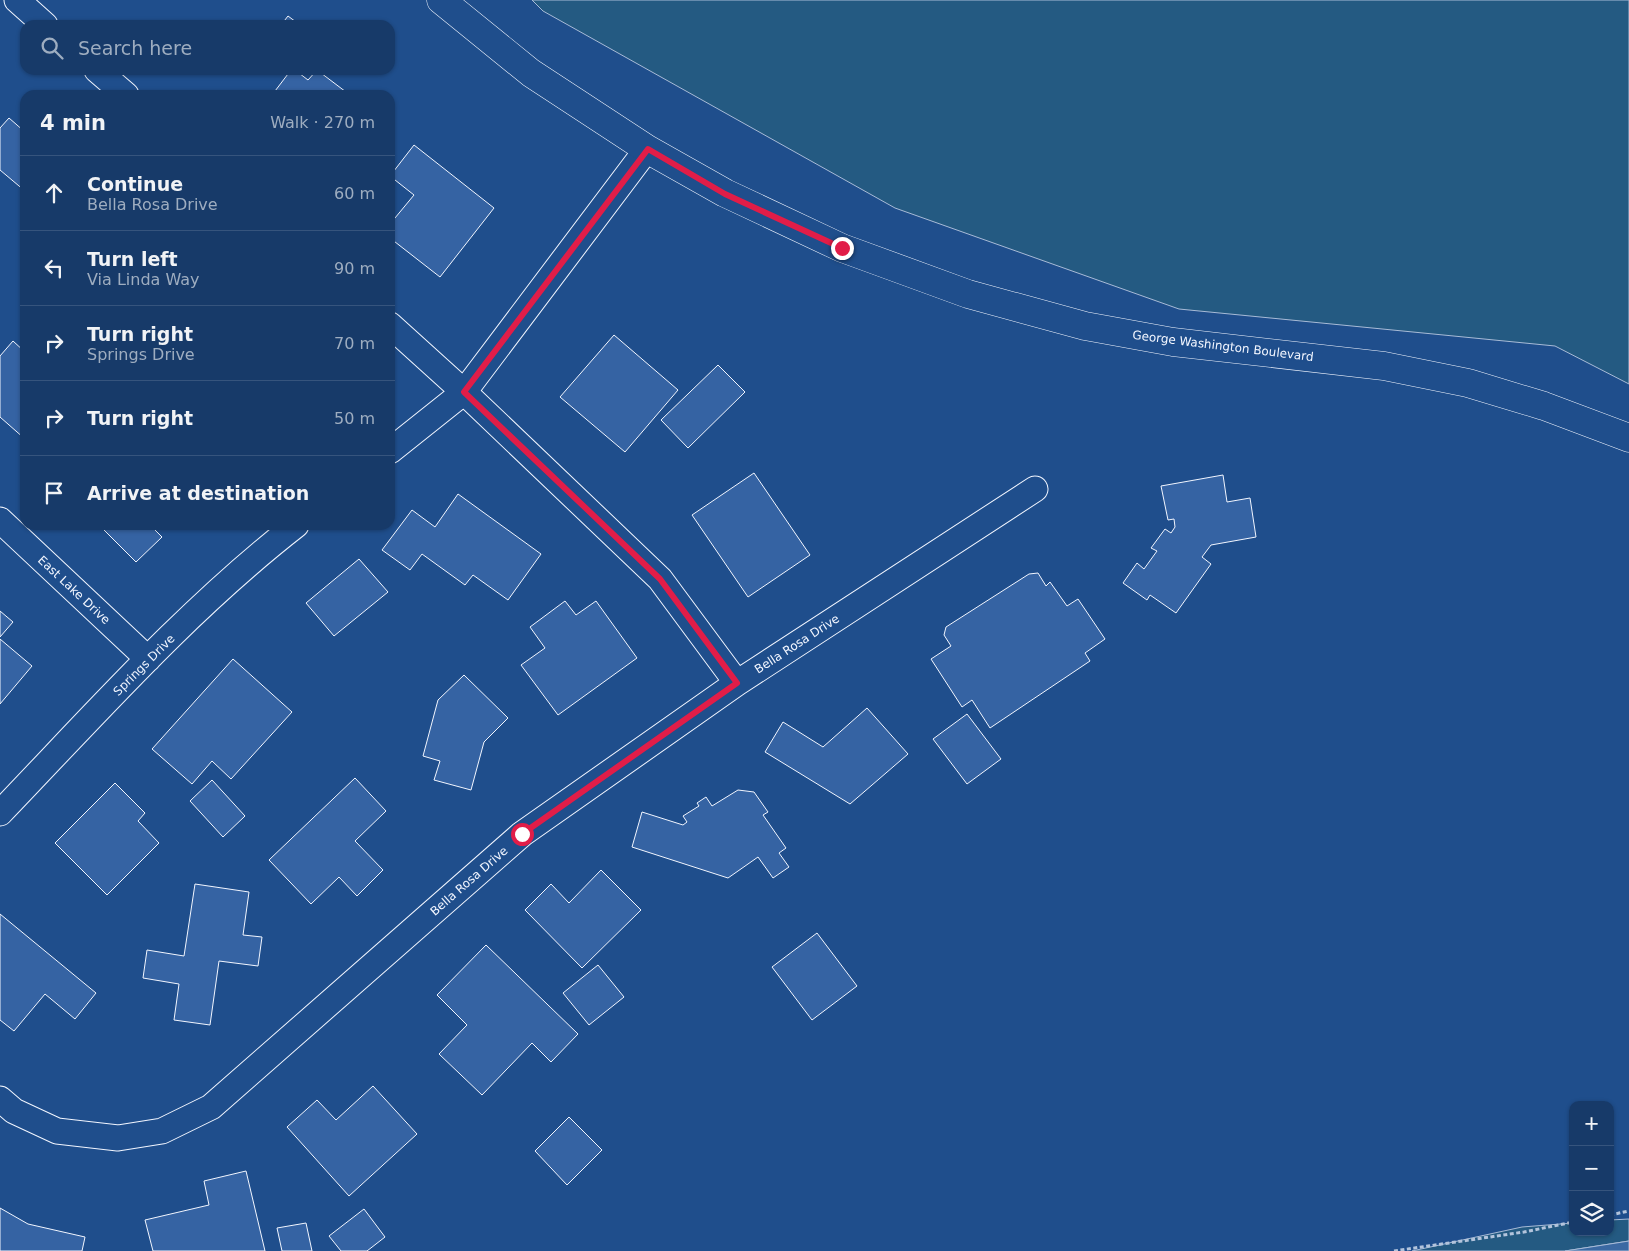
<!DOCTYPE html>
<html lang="en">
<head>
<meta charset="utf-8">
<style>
	body { margin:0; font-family:"DejaVu Sans",sans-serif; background:#244571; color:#f1f3f6 }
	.controls { position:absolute; right:15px; bottom:15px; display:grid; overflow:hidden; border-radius:10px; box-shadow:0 1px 4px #0004 }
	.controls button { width:45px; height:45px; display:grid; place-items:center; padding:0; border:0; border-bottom:1px solid #36547d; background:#173a69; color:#f1f3f6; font:25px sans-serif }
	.stop { position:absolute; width:15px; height:15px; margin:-11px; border:4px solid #e11d48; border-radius:50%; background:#fff }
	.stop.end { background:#e11d48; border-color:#fff; box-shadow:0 1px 5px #0008 }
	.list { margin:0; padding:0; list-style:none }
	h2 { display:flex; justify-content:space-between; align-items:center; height:65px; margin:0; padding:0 20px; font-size:21px }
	h2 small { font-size:16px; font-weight:400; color:#9eadc0 }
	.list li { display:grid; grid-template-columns:32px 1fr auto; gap:15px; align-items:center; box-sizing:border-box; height:75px; padding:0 20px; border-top:1px solid #36547d }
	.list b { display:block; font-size:19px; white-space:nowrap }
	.list p { margin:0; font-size:16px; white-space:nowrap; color:#9eadc0 }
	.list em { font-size:16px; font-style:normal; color:#9eadc0 }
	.icon { flex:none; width:28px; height:28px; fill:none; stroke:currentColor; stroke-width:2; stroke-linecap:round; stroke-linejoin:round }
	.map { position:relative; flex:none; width:1629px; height:1251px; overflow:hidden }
	.search { position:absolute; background:#173a69; box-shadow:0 1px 4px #0004; left:20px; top:20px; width:375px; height:55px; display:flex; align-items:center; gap:12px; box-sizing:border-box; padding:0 18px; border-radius:15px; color:#9eadc0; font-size:19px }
	.panel { position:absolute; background:#173a69; box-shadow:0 1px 4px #0004; left:20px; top:90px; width:375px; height:440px; border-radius:15px }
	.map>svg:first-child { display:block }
	.green { fill:#245a82; stroke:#a8bbd7 }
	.water { fill:#3b69a3; stroke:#a8bbd7 }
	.building { fill:#3563a3; stroke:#f2f6ff }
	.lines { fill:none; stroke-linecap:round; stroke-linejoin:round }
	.minor-casing { stroke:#f2f6ff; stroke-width:27 }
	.secondary-casing { stroke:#f2f6ff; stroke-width:29 }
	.path { stroke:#b3c4dc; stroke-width:3; stroke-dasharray:4 2.5; stroke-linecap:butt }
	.minor { stroke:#1f4e8c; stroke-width:25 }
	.secondary { stroke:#1f4e8c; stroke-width:28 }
	.route { stroke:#e11d48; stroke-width:6 }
	.labels { text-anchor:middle; stroke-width:4; stroke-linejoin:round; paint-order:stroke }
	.street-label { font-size:12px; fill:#f2f6ff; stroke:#1f4e8c }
</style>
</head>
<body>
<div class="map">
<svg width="1629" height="1251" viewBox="0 0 1629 1251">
	<rect width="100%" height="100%" fill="#1f4e8c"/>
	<!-- green -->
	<path class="green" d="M532 0H1629V384L1555 346 1179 309 895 208 543 11Z
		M1629 1219V1241L1565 1251H1412L1522 1227 1573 1223V1232H1610V1220Z"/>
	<!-- water -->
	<path class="water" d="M1629 1241V1251H1565Z"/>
	<!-- building -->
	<path class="building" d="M288 16 300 25H281Z
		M291 70H295L308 80 317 70 350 95H272Z
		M9 118 25 132V191L0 170V128Z
		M414 145 494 208 440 277 390 238V224L414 195 390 176Z
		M614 335 678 390 625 452 560 397Z
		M13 341 25 352V439L0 417V356Z
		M718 365 745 392 688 448 661 420Z
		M754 473 810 555 748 597 692 515Z
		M1223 475 1227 502 1250 498 1256 537 1211 545 1202 557 1211 564 1176 613 1150 595 1147 600 1123 583 1137 563 1144 569 1157 551 1151 548 1165 529 1171 533 1175 527 1174 519 1168 520 1161 486Z
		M458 494 541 554 508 600 473 575 465 585 422 554 410 570 382 550 412 510 435 527Z
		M99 525H156L153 528 162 537 136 562Z
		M359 559 388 592 334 636 306 603Z
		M1038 573 1046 586 1050 582 1067 606 1078 599 1105 639 1085 653 1090 661 990 728 972 700 962 707 931 659 951 646 944 635 946 627 1029 574Z
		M565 601 576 615 596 601 637 658 558 715 521 665 545 648 530 627Z
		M0 611 13 622 0 637Z
		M0 639 32 666 0 704Z
		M233 659 292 712 231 779 212 761 192 784 152 749Z
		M464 675 508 718 484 742 471 790 434 780 440 761 423 756 438 700Z
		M867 708 908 754 850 804 765 752 783 722 823 747Z
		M967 714 1001 759 967 784 933 739Z
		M355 778 386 811 355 841 383 870 357 896 339 877 311 904 269 860Z
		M212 780 245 816 223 837 190 801Z
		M115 783 145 813 138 821 159 843 107 895 55 843Z
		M738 790 754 792 768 812 763 815 786 848 779 853 789 867 773 878 758 857 728 878 632 847 642 812 683 825 687 822 683 816 699 806 697 803 706 797 712 806Z
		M601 870 641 910 582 968 525 910 551 884 569 903Z
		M195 884 249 892 243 935 262 937 258 966 219 961 210 1025 174 1020 179 984 143 978 147 950 184 956Z
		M0 914 96 993 75 1019 45 994 14 1031 0 1020Z
		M817 933 857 986 812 1020 772 967Z
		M486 945 578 1034 551 1062 532 1043 482 1095 439 1054 467 1025 437 995Z
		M598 965 624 997 589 1025 563 993Z
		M373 1086 417 1134 349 1196 287 1127 317 1100 336 1120Z
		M569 1117 602 1150 567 1185 535 1151Z
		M246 1171 265 1251H153L145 1220 209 1205 204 1181Z
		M0 1208 28 1224 85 1237 82 1251H0Z
		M364 1209 385 1237 367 1251H341L329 1236Z
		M306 1223 312 1251H282L277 1228Z"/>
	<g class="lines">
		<defs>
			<path id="minor" d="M17 0 45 25
				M97 70 126 95
				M390 325 464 392 660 579 737 683
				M390 451 464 392 647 149
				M0 520 148 659
				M0 813C95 714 188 609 296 525
				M0 1099 14 1111 57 1131 118 1138 162 1131 211 1107 522 834 737 683 1035 489"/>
			<path id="secondary" d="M441 0 531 73 647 149 725 193 842 248 968 294 1085 326 1173 342 1384 366 1468 383 1544 406 1629 438"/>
		</defs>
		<!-- minor casing -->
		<use href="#minor" class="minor-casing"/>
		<!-- secondary casing -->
		<use href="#secondary" class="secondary-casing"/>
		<!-- path -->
		<path class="path" d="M1610 1215 1629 1211
			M1394 1251 1524 1232 1573 1222"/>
		<!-- minor -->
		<use href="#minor" class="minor"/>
		<!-- secondary -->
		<use href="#secondary" class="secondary"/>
	</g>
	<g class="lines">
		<!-- route -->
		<path class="route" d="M522 834 737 683 660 579 464 392 648 149 725 194 842 248"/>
	</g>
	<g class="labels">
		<!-- street labels -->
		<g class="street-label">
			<text transform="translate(1223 346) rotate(7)" y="4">George Washington Boulevard</text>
			<text transform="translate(74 590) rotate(43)" y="4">East Lake Drive</text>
			<text transform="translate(797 644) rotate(-33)" y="4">Bella Rosa Drive</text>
			<text transform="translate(144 665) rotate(-45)" y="4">Springs Drive</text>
			<text transform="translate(469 881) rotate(-41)" y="4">Bella Rosa Drive</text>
		</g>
	</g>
</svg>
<div class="controls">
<button>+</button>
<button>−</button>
<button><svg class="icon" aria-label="layers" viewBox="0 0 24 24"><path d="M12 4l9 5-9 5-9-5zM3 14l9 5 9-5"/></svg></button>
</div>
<div class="stop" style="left:522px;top:834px"></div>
<div class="stop end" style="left:842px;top:248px"></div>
<div class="search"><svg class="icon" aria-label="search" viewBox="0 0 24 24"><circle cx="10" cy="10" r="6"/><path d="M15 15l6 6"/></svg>Search here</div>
<section class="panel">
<h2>4 min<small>Walk · 270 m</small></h2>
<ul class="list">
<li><svg class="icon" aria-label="ahead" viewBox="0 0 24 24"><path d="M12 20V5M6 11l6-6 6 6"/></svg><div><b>Continue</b><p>Bella Rosa Drive</p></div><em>60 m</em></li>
<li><svg class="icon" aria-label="left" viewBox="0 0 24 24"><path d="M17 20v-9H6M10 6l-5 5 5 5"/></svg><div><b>Turn left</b><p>Via Linda Way</p></div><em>90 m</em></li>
<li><svg class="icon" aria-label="right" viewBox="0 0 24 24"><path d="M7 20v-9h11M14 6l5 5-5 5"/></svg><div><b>Turn right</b><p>Springs Drive</p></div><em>70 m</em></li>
<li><svg class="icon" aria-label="right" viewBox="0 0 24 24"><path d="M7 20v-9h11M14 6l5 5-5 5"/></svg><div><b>Turn right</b></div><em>50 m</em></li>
<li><svg class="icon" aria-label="arrive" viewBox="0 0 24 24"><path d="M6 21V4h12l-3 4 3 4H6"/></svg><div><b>Arrive at destination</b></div></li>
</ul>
</section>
</div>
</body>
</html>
